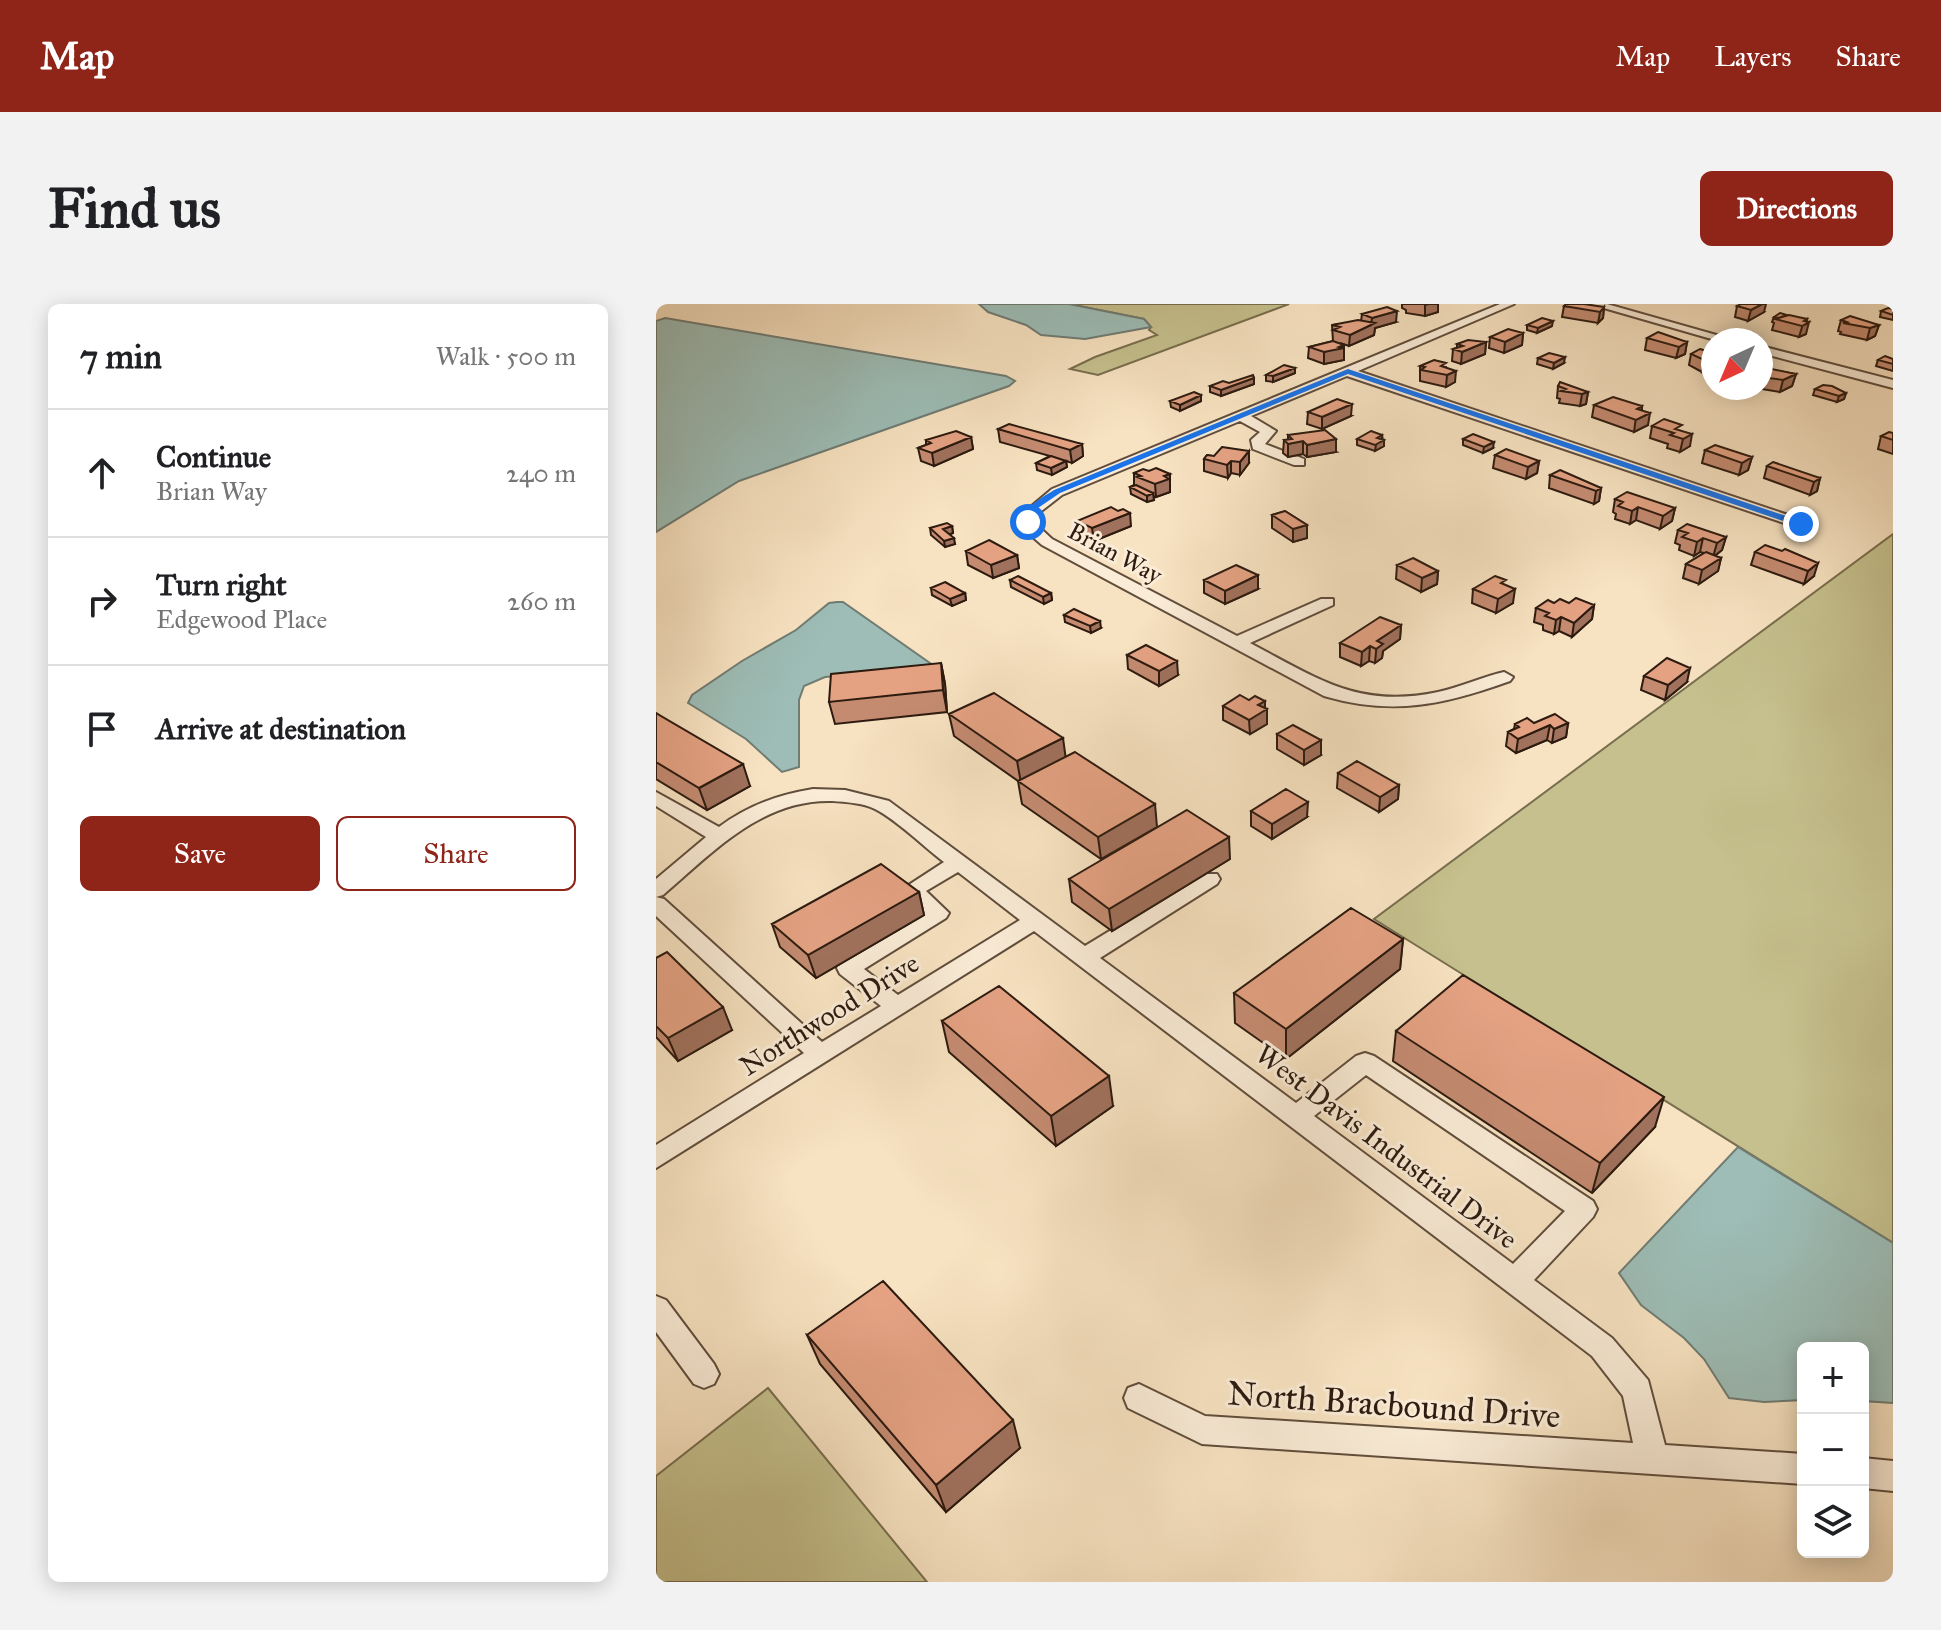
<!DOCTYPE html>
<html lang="en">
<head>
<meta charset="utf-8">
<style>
	body { margin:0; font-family:"IM FELL Great Primer",serif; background:#f2f2f2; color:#202124 }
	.controls { position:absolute; right:24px; bottom:24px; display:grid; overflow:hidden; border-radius:12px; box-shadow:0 4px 20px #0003 }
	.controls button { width:72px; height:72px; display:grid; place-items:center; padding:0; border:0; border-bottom:2px solid #e0e0e0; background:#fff; color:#202124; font:40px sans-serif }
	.compass { position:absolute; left:1045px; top:24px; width:72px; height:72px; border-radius:50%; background:#fff; box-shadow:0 4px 20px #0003; rotate:224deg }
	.stop { position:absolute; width:24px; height:24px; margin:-18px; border:6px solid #1a73e8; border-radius:50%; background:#fff }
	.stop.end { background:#1a73e8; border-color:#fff; box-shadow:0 2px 8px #0008 }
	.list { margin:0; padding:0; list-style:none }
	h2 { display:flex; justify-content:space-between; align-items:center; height:104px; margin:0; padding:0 32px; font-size:34px }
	h2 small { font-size:26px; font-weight:400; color:#757577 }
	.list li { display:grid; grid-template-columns:52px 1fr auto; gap:24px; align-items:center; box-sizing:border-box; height:128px; padding:0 32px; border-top:2px solid #e0e0e0 }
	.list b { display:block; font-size:30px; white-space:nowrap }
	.list p { margin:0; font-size:26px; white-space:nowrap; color:#757577 }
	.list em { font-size:26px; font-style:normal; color:#757577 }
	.actions { display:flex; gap:16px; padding:24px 32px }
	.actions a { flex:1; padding:18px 0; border:2px solid #8f2418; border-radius:12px; text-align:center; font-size:28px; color:#8f2418 }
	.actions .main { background:#8f2418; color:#fff }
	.icon { flex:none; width:44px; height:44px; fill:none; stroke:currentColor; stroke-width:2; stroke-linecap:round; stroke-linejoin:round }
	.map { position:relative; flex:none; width:1237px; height:1278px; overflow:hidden; border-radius:12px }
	header { display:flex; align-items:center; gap:48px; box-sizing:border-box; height:112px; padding:0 40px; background:#8f2418; color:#fff }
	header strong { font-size:38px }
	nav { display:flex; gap:44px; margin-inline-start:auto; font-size:28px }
	.intro { display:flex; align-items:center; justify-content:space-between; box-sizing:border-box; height:192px; padding:0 48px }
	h1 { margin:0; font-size:56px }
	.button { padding:20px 36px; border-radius:12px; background:#8f2418; color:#fff; font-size:28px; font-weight:700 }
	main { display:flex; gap:48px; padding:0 48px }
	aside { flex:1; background:#fff; border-radius:12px; box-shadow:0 4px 20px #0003 }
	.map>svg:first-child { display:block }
	.green { fill:#c5c08d; stroke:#796e4e; stroke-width:2 }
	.water { fill:#9dbdb6; stroke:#707c74; stroke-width:2 }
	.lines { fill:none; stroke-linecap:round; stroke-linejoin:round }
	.minor-casing { stroke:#604d3c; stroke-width:4 }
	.minor { fill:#faecd7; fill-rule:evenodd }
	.wall { fill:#c48b71; stroke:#2d1b10; stroke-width:2 }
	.shaded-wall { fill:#a0715c; stroke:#2d1b10; stroke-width:2 }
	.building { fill:#e4a283; stroke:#2d1b10; stroke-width:2 }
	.route { fill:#1a73e8 }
	.labels { text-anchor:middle; stroke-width:6; stroke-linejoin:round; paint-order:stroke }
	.far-street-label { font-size:24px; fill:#2d1b10; stroke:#faecd7 }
	.street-label { font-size:28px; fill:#2d1b10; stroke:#faecd7 }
	.near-street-label { font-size:34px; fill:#2d1b10; stroke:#faecd7 }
</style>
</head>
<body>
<header>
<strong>Map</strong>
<nav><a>Map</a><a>Layers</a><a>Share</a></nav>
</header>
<div class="intro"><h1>Find us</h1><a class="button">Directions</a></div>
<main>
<aside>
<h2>7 min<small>Walk · 500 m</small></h2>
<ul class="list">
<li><svg class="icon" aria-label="ahead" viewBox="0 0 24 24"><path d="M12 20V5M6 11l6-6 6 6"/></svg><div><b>Continue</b><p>Brian Way</p></div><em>240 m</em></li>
<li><svg class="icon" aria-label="right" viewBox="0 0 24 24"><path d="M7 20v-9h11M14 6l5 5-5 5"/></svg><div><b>Turn right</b><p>Edgewood Place</p></div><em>260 m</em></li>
<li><svg class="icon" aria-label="arrive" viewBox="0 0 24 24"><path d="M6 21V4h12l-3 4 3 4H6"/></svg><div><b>Arrive at destination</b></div></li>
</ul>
<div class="actions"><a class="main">Save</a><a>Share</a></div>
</aside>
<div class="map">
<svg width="1237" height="1278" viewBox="0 0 1237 1278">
	<rect width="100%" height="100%" fill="#f7e2c1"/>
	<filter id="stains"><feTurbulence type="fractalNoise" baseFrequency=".0025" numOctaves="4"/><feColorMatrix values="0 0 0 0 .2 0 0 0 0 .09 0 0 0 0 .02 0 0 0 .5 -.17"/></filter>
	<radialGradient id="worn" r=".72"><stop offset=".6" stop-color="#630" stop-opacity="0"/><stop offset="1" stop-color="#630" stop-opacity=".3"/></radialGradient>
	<!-- green -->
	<path class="green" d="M413 0H633L442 71 414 65 439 53 501 31 493 26 495 23 488 15Z
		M1237 230V939L718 615Z
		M112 1084 271 1278H0V1172Z"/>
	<!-- water -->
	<path class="water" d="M323 0H413L488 15 495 23 429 35 385 31 370 21 332 8Z
		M9 14 350 72 359 77 353 82 83 177 0 228V17Z
		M181 298H187L281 364 169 373 148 382 143 396V463L126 468 90 435 32 399 36 391 86 357 140 326 173 299Z
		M1082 843 1237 939V1099L1207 1097V1044H1147V1096L1108 1098 1073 1094 1048 1055 1028 1034 985 1001 963 969Z"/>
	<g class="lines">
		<defs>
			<path id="minor" d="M844 0H858L702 67 1150 217V223H1140L691 72 595 112 620 127 609 140 648 155V161H638L597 145 595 136 604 128 584 117 406 191 379 212 383 223 396 235 581 332 665 295H677V301L594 339C661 374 702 405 782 388 805 383 826 373 848 368L857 373 854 377C787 401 737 412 668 392L386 241 371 228 365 211 396 185Z
				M934 0H951L1078 36H1059Z
				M1105 42 1237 76V84L1105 49Z
				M157 485 189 486 233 497 429 642 547 570H561L564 575 561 580 444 654 640 799 700 752 709 749 718 752 937 897 941 905 937 913 878 976 956 1034 992 1076 1009 1141 1147 1150V1180L546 1140 472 1104 468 1094 472 1084 483 1080 549 1112 977 1139 967 1092 936 1052 378 627 0 864V841L148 749 0 612V593L8 595 166 738 225 702 184 670 181 664 184 658 268 608 245 586 288 558C268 543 241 516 219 505 207 499 190 498 176 497 106 495 57 548 7 591L0 593V575L50 533 0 502V488L63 523C92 501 122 491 157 485ZM302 568 364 616 242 691 208 665 290 614 293 609 270 587ZM710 771 909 907 857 960 658 812Z
				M0 992 10 996 58 1060 63 1070 58 1080 48 1084 38 1080 0 1028Z
				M1207 1154 1237 1157V1187L1207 1184Z"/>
		</defs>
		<!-- minor casing -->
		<use href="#minor" class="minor-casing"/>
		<!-- minor -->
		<use href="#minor" class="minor"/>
	</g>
	<!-- wall -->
	<path class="wall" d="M746 0H782V8L769 12 750 9V6L746 4Z
		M908 2 948 3 947 14 942 19 906 13Z
		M1081 2 1108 8 1092 17 1079 13Z
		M1237 5V16L1224 13 1225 7Z
		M706 10 740 18 719 24 718 31 693 42 684 39 688 41V56L668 60 652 54 653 43 677 37 676 21 705 17Z
		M1118 13 1151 15 1150 30 1143 33 1116 26 1118 19 1116 18Z
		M1185 16 1223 21 1219 32 1211 36 1184 30 1185 28 1182 27Z
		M871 21 896 22 881 29 871 26Z
		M867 29 866 41 848 49 833 44 834 33Z
		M991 34 1031 38 1029 50 1020 54 989 46Z
		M830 38 829 50 805 60 796 57 797 45 801 44V40Z
		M1057 49V68L1050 66 1046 68 1033 61 1035 50Z
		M882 54 908 59 897 65 881 60Z
		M1237 55V67L1220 62 1222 56Z
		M764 62 790 63 799 78 790 83 764 77Z
		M1105 64 1140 70 1136 82 1124 88 1100 84H1105Z
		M639 69 617 78 610 77V71Z
		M573 79 598 80 565 92 554 88V82Z
		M902 82 932 88 930 100 924 102 903 99 904 95 901 94Z
		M1159 85 1190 89 1188 95 1181 98 1157 91Z
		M545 91V97L524 107 515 103 514 97Z
		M938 101 986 102V106L992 121 978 128 936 113Z
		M652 108 695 112 666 125 651 120Z
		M996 122 1025 127 1034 142 1024 148 1011 144 1012 140 994 134Z
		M342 125 426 140 427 152 416 159 410 157 411 163 396 171 381 166 380 159 394 152 344 138Z
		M1237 129V150L1222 145 1225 132Z
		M632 131 680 148 651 153 647 150 632 153 627 149 628 136H632Z
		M726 131 728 142 719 147 701 141V135Z
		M315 133 317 145 278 162 265 157 262 144 270 141V136Z
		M807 135 837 144 827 149 807 141Z
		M1049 146 1096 153 1092 166 1083 171 1046 159Z
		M551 151 593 159 584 171 575 169 572 174 548 167V155Z
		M839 151 883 157 881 169 870 175 837 164Z
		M1111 162 1164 174 1161 187 1154 191 1108 174Z
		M493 167 514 170V188L500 193 497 192 498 196 491 198 475 190 474 183 478 181V169Z
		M894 171 945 184 943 197 938 200 893 184Z
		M959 195 1019 204 1016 217 1004 225 980 216 974 220 959 215 960 210 957 208Z
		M629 207 651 221V234L637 238 616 224V211Z
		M421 217 475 222 438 237 423 230Z
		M296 222 297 229 294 230 299 240 289 243 275 231 274 224Z
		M1022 226 1070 233 1066 246 1059 252 1065 254 1062 267 1043 280 1027 274 1030 260 1048 249 1044 248 1038 252 1023 246 1024 241 1019 239Z
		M310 247 361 251 363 264 337 274 312 261Z
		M1126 247 1158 272 1148 280 1095 261 1099 248Z
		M741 261 782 267 781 280 765 288 740 275Z
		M354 276 395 289 396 296 388 300 355 283Z
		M548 276 602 285 569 300 548 289Z
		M849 281 857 299 840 309 816 299 817 285Z
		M275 284 309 289 310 296 296 302 276 291Z
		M898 299 938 301 936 315 916 333 903 327 898 330 887 326V321L878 318 880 304Z
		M408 311 445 324 435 329 409 318Z
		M745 321 744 335 727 347 726 354 719 359 713 357 705 362 684 353V339Z
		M471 351 522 371 503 382 472 365Z
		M285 359 289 380 291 408 179 420 173 398Z
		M988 372 1031 378 1009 396 985 386Z
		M567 402 609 404 611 420 594 430 567 416Z
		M0 409 94 482 51 506 0 475Z
		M293 410 409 453 501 523 445 555 366 500 362 477 298 432Z
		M912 419 910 433 896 439 891 436 860 449 850 442 852 428 858 425 859 420Z
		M621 430 665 451 648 461 621 445Z
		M682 469 743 481 742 495 723 508 681 484Z
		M595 507 651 513 616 535 595 522Z
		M574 555 456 627 416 598 413 575Z
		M263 588 268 611 160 674 124 643 116 620Z
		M747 635 744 665 630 755 579 719 578 689Z
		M0 654 76 726 22 757 0 733Z
		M286 717 457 802 400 842 293 748Z
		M740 727 999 823 936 889 737 757Z
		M151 1031 364 1144 290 1208 164 1060Z"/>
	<!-- shaded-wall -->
	<path class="shaded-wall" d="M773 0H782V8L769 12V1Z
		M1106 0H1110L1108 8 1092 17 1095 6Z
		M948 3 947 14 942 19 944 8Z
		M741 7 740 18 719 24 718 31 693 42 694 31 715 21 716 14Z
		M1151 15 1150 20 1153 18 1150 30 1143 33 1148 17Z
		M897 17 896 22 881 29 882 24Z
		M1223 21 1219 32 1211 36 1214 24Z
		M867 29 866 41 848 49 849 38Z
		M830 38 829 50 805 60 806 48Z
		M1031 38 1029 50 1020 54 1023 43Z
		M688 41V56L668 60V48Z
		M909 53 908 59 897 65 898 59Z
		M1052 54 1050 66 1046 68 1048 56Z
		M639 64V69L617 78V72Z
		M800 67 799 78 790 83 791 71Z
		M1140 70 1136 82 1124 88 1127 76Z
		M598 74V80L565 92V86Z
		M932 88 930 100 924 102 926 90Z
		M1190 89 1188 95 1181 98 1183 92Z
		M545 91V97L524 107V101Z
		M696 100 695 112 666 125V113Z
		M986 102 984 114 994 109 992 121 978 128 981 105Z
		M1036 130 1034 142 1024 148 1027 135Z
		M726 131V137L728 136V142L719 147 721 134Z
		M315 133 317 145 278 162 276 149Z
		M680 135V148L651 153V141Z
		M647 137V150L632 153V140Z
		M838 138 837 144 827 149 828 143Z
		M426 140 427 152 416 159 414 146Z
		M593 147V159L584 171V158Z
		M1096 153 1092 166 1083 171 1086 159Z
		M410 157 411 163 396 171 395 164Z
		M575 157V169L572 174 571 161Z
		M883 157 881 169 870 175 872 163Z
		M514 170V188L500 193 499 180 508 172Z
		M1164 174 1161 187 1154 191 1158 178Z
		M945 184 943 197 938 200 940 187Z
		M497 189 498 196 491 198V192Z
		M982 203 980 216 974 220 976 207Z
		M1019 204 1016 217 1004 225 1007 212Z
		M474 209 475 222 438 237 436 224Z
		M651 221V234L637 238V225Z
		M296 222 297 229 288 232 287 225Z
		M1070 233 1066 246 1057 253 1061 239Z
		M298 234 299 240 289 243 288 237Z
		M1047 234 1044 248 1038 252 1041 238Z
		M361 251 363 264 337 274 335 261Z
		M1065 254 1062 267 1043 280 1046 266Z
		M1162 259 1158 272 1148 280 1152 267Z
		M782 267 781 280 765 288 766 274Z
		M602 271V285L569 300V287Z
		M859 285 857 299 840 309 842 295Z
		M309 289 310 296 296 302 294 295Z
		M395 289 396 296 388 300 387 293Z
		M938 301 936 315 916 333 918 319Z
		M905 313 903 327 898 330 900 316Z
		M444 317 445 324 435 329 434 322Z
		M745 321 744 335 727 347 726 354 719 359 721 337Z
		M714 342 713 357 705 362 706 348Z
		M521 357 522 371 503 382V367Z
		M285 359 289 380 291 408 287 386Z
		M1034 364 1031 378 1009 396 1012 381Z
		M609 397V406L611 405V420L594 430 593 416 602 401Z
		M912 419 910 433 896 439 898 425Z
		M894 421 891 436 860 449 862 435Z
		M407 434 410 456 365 479 361 457Z
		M665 436V451L648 461V446Z
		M87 460 94 482 51 506 43 484Z
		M743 481 742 495 723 508 724 493Z
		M652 498 651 513 616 535V520Z
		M499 500 501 523 445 555 442 533Z
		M573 533 574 555 456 627 453 605Z
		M263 588 268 611 160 674 152 651Z
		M747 635 744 665 630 755V725Z
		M67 703 76 726 22 757 12 734Z
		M453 772 457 802 400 842 395 812Z
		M1008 793 999 823 936 889 944 859Z
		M357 1116 364 1144 290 1208 280 1181Z"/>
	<!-- building -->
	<path class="building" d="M910 0H928L948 3 944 8 908 2Z
		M1085 0H1106L1095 6 1081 2Z
		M731 3 741 7 716 14 706 10Z
		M1232 4 1237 5V11L1225 7Z
		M1124 9 1131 11 1122 14 1118 13Z
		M1133 11 1151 15 1148 17 1153 18 1146 22 1119 15Z
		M1194 12 1223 21 1214 24 1187 19 1191 18 1185 16Z
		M886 14 897 17 882 24 871 21Z
		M702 16 719 19 694 31 677 26 684 23 676 21Z
		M852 25 867 29 849 38 834 33Z
		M1002 28 1031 38 1023 43 991 34Z
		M812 36 830 38 806 48 797 45 807 42 801 40Z
		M677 37 688 41 683 43 688 44 668 48 653 43Z
		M1044 45 1057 49V55L1052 54 1048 56 1035 50Z
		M893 49 909 53 898 59 882 54Z
		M1229 52 1237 55V60L1222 56Z
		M778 56 790 59 785 62 800 67 791 71 765 66 769 63 764 62Z
		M628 61 639 64 617 72 610 71Z
		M1106 63 1140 70 1127 76 1105 73Z
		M597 71 598 74 565 86 554 82 567 77 573 79Z
		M904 78 932 88 926 90 905 87 910 85 902 82Z
		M1167 81 1176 82 1190 89 1183 92 1159 85Z
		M538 88 545 91 524 101 514 97Z
		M957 93 986 102 981 105 994 109 980 116 938 101Z
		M681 95 696 100 666 113 652 108Z
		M1008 115 1026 121 1019 125 1036 130 1027 135 1014 131 1018 129 996 122Z
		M353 120 426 140 414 146 342 125Z
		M669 126 680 135 651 141 647 137 632 140 628 136 636 135 632 131Z
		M300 127 315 133 276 149 262 144 275 139 270 136Z
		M715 127 726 131 721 134 728 136 719 141 701 135Z
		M1233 128 1237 129V136L1225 132Z
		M817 130 838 138 828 143 807 135Z
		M1059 141 1096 153 1086 159 1049 146Z
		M566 143 593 147 584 158 575 157 571 161 548 155 551 151 558 152Z
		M850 145 883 157 872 163 839 151Z
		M395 152 410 157 395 164 380 159Z
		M1117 158 1164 174 1158 178 1111 162Z
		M500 164 514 170 508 172 513 175 499 180 481 173 485 172 478 169 487 165 493 167Z
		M904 166 945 184 940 187 894 171Z
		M480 181 497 189 491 192 474 183Z
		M971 188 1019 204 1007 212 982 203 976 207 962 202 967 198 959 195Z
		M455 203 462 207 467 205 474 209 436 224 421 217Z
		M629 207 651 221 637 225 616 211Z
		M291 219 296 222 287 225 298 234 288 237 274 224Z
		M1031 220 1070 233 1061 239 1047 234 1041 238 1026 233 1032 229 1022 226Z
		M333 236 361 251 335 261 310 247Z
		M1109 241 1126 247 1129 245 1162 259 1152 267 1099 248Z
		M1050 248 1065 254 1046 266 1030 260Z
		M757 254 782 267 766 274 741 261Z
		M580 261 602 271 569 287 548 276Z
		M362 272 395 289 387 293 354 276Z
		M839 272 850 276 845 279 859 285 842 295 817 285Z
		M289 278 309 289 294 295 275 284Z
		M920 294 938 301 918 319 905 313 900 316 889 312 893 309 880 304 892 296 898 299 904 295 913 299Z
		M418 305 444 317 434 322 408 311Z
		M724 313 745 321 721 337 727 340 720 345 714 342 706 348 684 339Z
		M490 341 521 357 503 367 471 351Z
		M1011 354 1034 364 1012 381 988 372Z
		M285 359 287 386 173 398 175 370Z
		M338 389 407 434 361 457 293 410Z
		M584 391 593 396 599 392 609 397 602 401 611 405 593 416 567 402Z
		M0 409 87 460 43 484 0 458Z
		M899 410 912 419 898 425 894 421 862 435 852 428 863 423 859 420 871 414 878 419Z
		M637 421 665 436 648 446 621 430Z
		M419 448 499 500 442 533 362 477Z
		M701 457 743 481 724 493 682 469Z
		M630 485 652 498 616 520 595 507Z
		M531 506 573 533 453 605 413 575Z
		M225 560 263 588 152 651 116 620Z
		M695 604 747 635 630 725 578 689Z
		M11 648 67 703 12 734 0 722V654Z
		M807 671 1008 793 944 859 740 727Z
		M343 682 453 772 395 812 286 717Z
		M227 977 357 1116 280 1181 151 1031Z"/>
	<!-- route -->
	<path class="route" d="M692 65 1148 218 1149 220 1142 222 692 70 404 189 382 204 375 220 368 218C368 202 386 194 398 186Z"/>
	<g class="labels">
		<!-- far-street labels -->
		<g class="far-street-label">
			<text transform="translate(459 249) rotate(28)" y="8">Brian Way</text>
		</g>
		<!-- street labels -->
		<g class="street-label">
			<text transform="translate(173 710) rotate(-32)" y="10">Northwood Drive</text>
			<text transform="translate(731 842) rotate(37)" y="10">West Davis Industrial Drive</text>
		</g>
		<!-- near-street labels -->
		<g class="near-street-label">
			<text transform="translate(738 1100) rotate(4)" y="12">North Bracbound Drive</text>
		</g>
	</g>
	<rect width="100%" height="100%" filter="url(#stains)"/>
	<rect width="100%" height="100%" fill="url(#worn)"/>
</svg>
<div class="controls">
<button>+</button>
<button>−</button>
<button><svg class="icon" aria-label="layers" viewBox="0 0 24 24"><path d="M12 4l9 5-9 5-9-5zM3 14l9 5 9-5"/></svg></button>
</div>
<svg class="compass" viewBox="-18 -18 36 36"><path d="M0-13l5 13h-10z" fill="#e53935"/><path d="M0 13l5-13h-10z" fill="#757577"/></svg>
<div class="stop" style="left:372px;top:218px"></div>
<div class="stop end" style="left:1145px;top:220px"></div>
</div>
</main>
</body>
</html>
